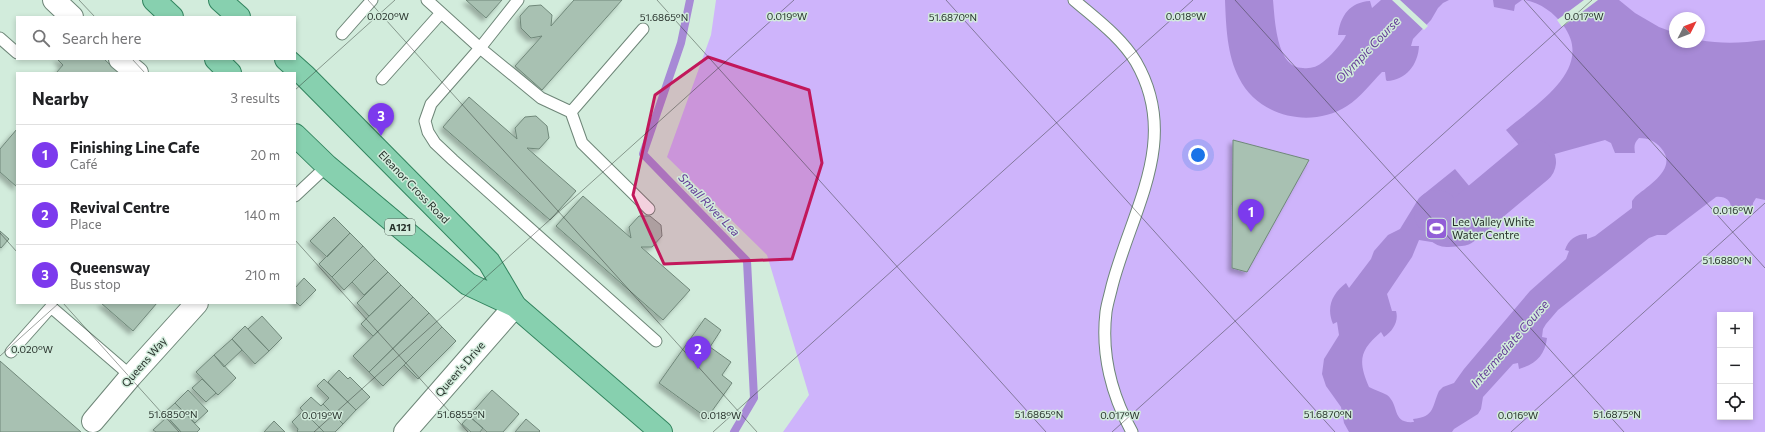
<!DOCTYPE html>
<html lang="en">
<head>
<meta charset="utf-8">
<style>
	body { margin:0; font-family:Commissioner,sans-serif; background:#f6f6f6; color:#202124 }
	.controls { position:absolute; right:12px; bottom:12px; display:grid; overflow:hidden; border-radius:0px; box-shadow:0 2px 6px #0003 }
	.controls button { width:36px; height:36px; display:grid; place-items:center; padding:0; border:0; border-bottom:1px solid #e0e0e0; background:#fff; color:#202124; font:20px sans-serif }
	.compass { position:absolute; left:1669px; top:12px; width:36px; height:36px; border-radius:50%; background:#fff; box-shadow:0 2px 6px #0003; rotate:48deg }
	.you { position:absolute; left:1198px; top:155px; width:14px; height:14px; margin:-10px; border:3px solid #fff; border-radius:50%; background:#1a73e8; box-shadow:0 0 0 6px #1a73e833 }
	.badge { display:grid; place-items:center; width:26px; height:26px; border-radius:50%; background:#7c3aed; color:#fff; font-size:13px; font-weight:700 }
	.pin { position:absolute; translate:-50% -33px; filter:drop-shadow(0 1px 2px #0008) }
	.pin::after { content:''; position:absolute; top:21px; width:14px; height:12px; background:inherit; clip-path:polygon(0 0,100% 0,50% 100%) }
	.list { margin:0; padding:0; list-style:none }
	h2 { display:flex; justify-content:space-between; align-items:center; height:52px; margin:0; padding:0 16px; font-size:17px }
	h2 small { font-size:13px; font-weight:400; color:#757577 }
	.list li { display:grid; grid-template-columns:26px 1fr auto; gap:12px; align-items:center; box-sizing:border-box; height:60px; padding:0 16px; border-top:1px solid #e0e0e0 }
	.list b { display:block; font-size:15px; white-space:nowrap }
	.list p { margin:0; font-size:13px; white-space:nowrap; color:#757577 }
	.list em { font-size:13px; font-style:normal; color:#757577 }
	.icon { flex:none; width:22px; height:22px; fill:none; stroke:currentColor; stroke-width:2; stroke-linecap:round; stroke-linejoin:round }
	.map { position:relative; flex:none; width:1765px; height:432px; overflow:hidden }
	.search { position:absolute; background:#fff; box-shadow:0 2px 6px #0003; left:16px; top:16px; width:280px; height:44px; display:flex; align-items:center; gap:10px; box-sizing:border-box; padding:0 14px; border-radius:0px; color:#757577; font-size:15px }
	.panel { position:absolute; background:#fff; box-shadow:0 2px 6px #0003; left:16px; top:72px; width:280px; height:232px; border-radius:0px }
	.map>svg:first-child { display:block }
	.green { fill:#ceb4fb; fill-rule:evenodd }
	.water { fill:#a78ad6 }
	.pier { fill:#d2ecdc }
	.lines { fill:none; stroke-linecap:round; stroke-linejoin:round }
	.stream { stroke:#a78ad6; stroke-width:8 }
	.river { stroke:#a78ad6; stroke-width:46 }
	.building { fill:#a8c1b2; stroke:#70887a; filter:url(#shadow) }
	.service-casing { stroke:#6e8678; stroke-width:13 }
	.minor-casing { stroke:#6e8678; stroke-width:24 }
	.primary-casing { stroke:#31845e; stroke-width:24 }
	.service { stroke:#fff; stroke-width:11 }
	.minor { stroke:#fff; stroke-width:22 }
	.primary { stroke:#87d0af; stroke-width:22 }
	.marked { fill:#c2185b; fill-opacity:0.2; stroke:#c2185b; stroke-width:3; stroke-linejoin:round }
	.ticks { fill:none; stroke:#27312b; stroke-width:1; stroke-opacity:0.45 }
	.labels { text-anchor:middle; stroke-width:3; stroke-linejoin:round; paint-order:stroke }
	.shield { fill:#d2ecdc; stroke:#5a6960; stroke-width:1 }
	.shield-label { font-size:10px; font-weight:bold; fill:#27312b }
	.street-label { font-size:11px; fill:#27312b; stroke:#d2ecdc }
	.poi-label { font-size:11px; fill:#27312b; stroke:#d2ecdc; text-anchor:start }
	.water-label { font-size:12px; font-style:italic; fill:#643c97; stroke:#d2ecdc }
	.ticks-label { font-size:10px; text-anchor:middle; fill:#27312b; stroke:#d2ecdc; stroke-width:3; stroke-linejoin:round; paint-order:stroke }
</style>
</head>
<body>
<div class="map">
<svg width="1765" height="432" viewBox="0 0 1765 432">
	<defs>
		<filter id="shadow"><feDropShadow dx="-3.5" dy="3.5" stdDeviation="2" flood-color="#0004"/></filter>
	</defs>
	<rect width="100%" height="100%" fill="#d2ecdc"/>
	<!-- green -->
	<path class="green" d="M716 0H1765V432H783L809 395 767 255 667 157 711 35ZM1675 18H1699V42H1675ZM1720 315H1750V417H1720Z"/>
	<!-- water -->
	<path class="water" d="M1225 0H1273C1275 19 1276 68 1303 68 1310 69 1317 67 1323 62 1331 56 1338 47 1344 39L1346 35H1338C1340 16 1350 2 1370 1L1372 8 1381 0H1449L1443 3 1438 8 1431 20 1413 39 1411 46H1419C1418 65 1406 80 1387 81L1386 80 1385 72H1382C1371 83 1361 97 1347 106 1311 129 1258 117 1239 78 1227 55 1226 26 1225 0Z
		M1493 0H1522L1515 5 1514 11 1494 7Z
		M1525 0H1619L1635 13 1659 27 1675 33V42H1699V40C1722 44 1742 43 1765 40V200L1756 198 1753 203 1752 211H1731C1732 201 1726 196 1716 197L1666 235H1657L1649 238 1558 310 1546 324 1543 329 1542 337 1547 338C1545 355 1536 364 1519 369L1518 363 1513 364 1483 397 1481 409 1478 414 1454 429 1452 432H1349L1344 423 1341 407 1326 386 1322 374 1324 359 1339 335 1337 322 1333 324C1326 307 1332 294 1346 283L1349 288 1371 259 1374 251 1388 235 1400 229 1419 198 1455 169 1480 199 1457 219 1463 227 1444 244 1419 240 1412 257 1387 294 1392 311H1396C1399 321 1393 331 1384 337L1381 332C1359 351 1358 361 1369 387 1374 390 1382 392 1387 395 1400 405 1391 424 1414 422L1413 419C1435 417 1432 406 1439 391L1443 387 1454 383 1464 369 1530 291 1566 259 1569 251 1565 250C1568 240 1576 234 1587 234V239L1595 236 1632 208V201L1635 197C1648 186 1679 168 1661 148 1655 141 1648 138 1639 138 1634 143 1634 146 1635 153H1615L1611 143 1605 140 1551 155 1536 165 1506 130C1535 105 1596 69 1563 25 1554 13 1541 3 1525 0Z"/>
	<!-- pier -->
	<path class="pier" d="M1392 0H1400L1428 26 1424 30Z
		M1584 0H1598L1562 27 1557 20Z"/>
	<g class="lines">
		<!-- stream -->
		<path class="stream" d="M690 0 681 43 643 154 747 261 754 398 734 432"/>
		<!-- river -->
		<path class="river" d="M1437 213 1447 224 1460 223 1533 162"/>
	</g>
	<!-- building -->
	<path class="building" d="M466 0H502L486 18Z
		M574 0H622L542 90 515 66 542 36 531 38 521 28 520 16 529 6 541 5 552 15 551 26Z
		M57 59H104L119 73H56L63 65Z
		M469 97 517 139 515 128 525 117 536 116 547 126 549 138 539 149 527 148 576 191 550 220 443 127Z
		M17 129V187L0 172V149Z
		M1233 140 1309 160 1247 272 1232 268Z
		M583 196 631 238 629 227 639 216H650L661 225 662 236 652 247H641L690 290 663 320 556 226Z
		M334 217 350 233 327 257 310 241Z
		M0 231 9 239 1 248 0 247Z
		M350 233 363 246 332 277 319 264Z
		M363 246 375 259 344 290 332 277Z
		M375 259 388 272 364 295 352 282Z
		M388 272 401 285 369 316 357 303Z
		M304 278 316 290 300 306 295 301V288Z
		M401 285 413 297 373 336 361 324Z
		M413 297 429 313 369 372 353 356Z
		M101 303H157L133 331Z
		M429 313 442 327 383 386 369 372Z
		M262 316 282 338 269 351 248 329Z
		M705 318 721 330 710 347 731 362 722 375 732 383 707 418 659 383Z
		M245 326 269 351 255 364 232 339Z
		M442 327 456 341 418 379 404 365Z
		M232 339 242 350 224 367 214 355Z
		M214 355 236 378 218 395 196 372Z
		M0 361 81 432H0Z
		M339 370 348 379 350 377 370 397 356 410 328 382Z
		M202 379 216 393 206 402 192 388Z
		M324 379 356 410 343 424 323 404 329 398 317 386Z
		M188 390 208 411 195 423 175 403Z
		M492 390 519 414 503 432H487L469 416Z
		M311 397 321 406 323 404 343 424 335 432H324L300 408Z
		M175 403 200 429 197 432H181L164 413Z
		M303 411 324 432H297L298 429 292 422Z
		M469 416 483 428 480 432H471L462 424Z
		M167 417 181 432H156L153 430Z
		M526 419 540 431 539 432H515Z
		M274 421 285 432H264Z"/>
	<g class="lines">
		<defs>
			<path id="service" d="M427 0 480 48 541 98 571 112 643 29
				M518 0 480 48 431 104 425 121 428 132 435 143 453 160 656 341
				M1074 0C1096 19 1121 37 1136 62 1181 140 1132 209 1112 286 1110 295 1107 304 1106 312 1101 354 1112 396 1132 432
				M342 34 372 0
				M0 38 17 53
				M382 79 441 13
				M571 112 582 143 649 209
				M295 196 327 166
				M11 352 51 307 131 376"/>
			<path id="minor" d="M54 0 72 17
				M120 59 137 73
				M93 421 131 376 197 303
				M405 432 515 306"/>
			<path id="primary" d="M154 0 172 17
				M220 0 239 17
				M216 59 230 73
				M286 59 305 76 489 262 515 306
				M295 135 327 166 468 284 515 306 661 432"/>
		</defs>
		<!-- service casing -->
		<use href="#service" class="service-casing"/>
		<!-- minor casing -->
		<use href="#minor" class="minor-casing"/>
		<!-- primary casing -->
		<use href="#primary" class="primary-casing"/>
		<!-- service -->
		<use href="#service" class="service"/>
		<!-- minor -->
		<use href="#minor" class="minor"/>
		<!-- primary -->
		<use href="#primary" class="primary"/>
	</g>
	<!-- marked area -->
	<path class="marked" d="M708 57 809 90 822 163 792 259 664 264 633 195 655 95Z"/>
	<!-- ticks -->
	<path class="ticks" d="M79 0 95 17M368 0 757 432M657 0 1046 432M946 0 1335 432M1235 0 1624 432M1524 0 1765 268M132 59 145 73M295 90 395 0M0 233 17 252M295 240 468 432M63 303 179 432M0 356 59 303M314 432 794 0M713 432 1193 0M1112 432 1592 0M1511 432 1765 203"/>
	<!-- icons -->
	<defs>
		<symbol id="stadium-square" viewBox="-11 -11 22 22"><rect x="-9" y="-9" width="18" height="18" rx="4" fill="#925ed7" stroke="#d2ecdc"/><path d="M0-5a6.5 5 0 1 0 0 10a6.5 5 0 1 0 0-10ZM-3.5-1.8h7v3.6h-7Z" fill="#fff"/></symbol>
	</defs>
	<g fill-rule="evenodd">
		<use href="#stadium-square" x="1424" y="216" width="25" height="25"/>
	</g>
	<g class="labels">
		<!-- shield labels -->
		<rect class="shield" x="385" y="219" width="30" height="16" rx="3"/>
		<g class="shield-label">
			<text x="400" y="231">A121</text>
		</g>
		<!-- street labels -->
		<g class="street-label">
			<text transform="translate(414 187) rotate(46)" y="4">Eleanor Cross Road</text>
			<text transform="translate(144 362) rotate(-49)" y="4">Queens Way</text>
			<text transform="translate(460 369) rotate(-49)" y="4">Queen's Drive</text>
		</g>
		<!-- poi labels -->
		<g class="poi-label">
			<text x="1452" y="226">Lee Valley White<tspan x="1452" dy="13">Water Centre</tspan></text>
		</g>
		<!-- water labels -->
		<g class="water-label">
			<text transform="translate(1368 50) rotate(-46)" y="4">Olympic Course</text>
			<text transform="translate(709 205) rotate(46)" y="4">Small River Lea</text>
			<text transform="translate(1510 344) rotate(-49)" y="4">Intermediate Course</text>
		</g>
	</g>
	<g class="ticks-label">
		<text x="787" y="20">0.019°W</text>
		<text x="388" y="20">0.020°W</text>
		<text x="1186" y="20">0.018°W</text>
		<text x="1584" y="20">0.017°W</text>
		<text x="664" y="21">51.6865°N</text>
		<text x="953" y="21">51.6870°N</text>
		<text x="1733" y="214">0.016°W</text>
		<text x="1727" y="264">51.6880°N</text>
		<text x="32" y="353">0.020°W</text>
		<text x="173" y="418">51.6850°N</text>
		<text x="461" y="418">51.6855°N</text>
		<text x="1039" y="418">51.6865°N</text>
		<text x="1328" y="418">51.6870°N</text>
		<text x="1617" y="418">51.6875°N</text>
		<text x="322" y="419">0.019°W</text>
		<text x="721" y="419">0.018°W</text>
		<text x="1120" y="419">0.017°W</text>
		<text x="1518" y="419">0.016°W</text>
	</g>
</svg>
<div class="controls">
<button>+</button>
<button>−</button>
<button><svg class="icon" aria-label="locate" viewBox="0 0 24 24"><circle cx="12" cy="12" r="6"/><path d="M12 2v4M12 18v4M2 12h4M18 12h4"/></svg></button>
</div>
<svg class="compass" viewBox="-18 -18 36 36"><path d="M0-13l5 13h-10z" fill="#e53935"/><path d="M0 13l5-13h-10z" fill="#757577"/></svg>
<div class="you"></div>
<div class="pin badge" style="left:1251px;top:232px">1</div>
<div class="pin badge" style="left:698px;top:369px">2</div>
<div class="pin badge" style="left:381px;top:136px">3</div>
<div class="search"><svg class="icon" aria-label="search" viewBox="0 0 24 24"><circle cx="10" cy="10" r="6"/><path d="M15 15l6 6"/></svg>Search here</div>
<section class="panel">
<h2>Nearby<small>3 results</small></h2>
<ul class="list">
<li><span class="badge">1</span><div><b>Finishing Line Cafe</b><p>Café</p></div><em>20 m</em></li>
<li><span class="badge">2</span><div><b>Revival Centre</b><p>Place</p></div><em>140 m</em></li>
<li><span class="badge">3</span><div><b>Queensway</b><p>Bus stop</p></div><em>210 m</em></li>
</ul>
</section>
</div>
</body>
</html>
